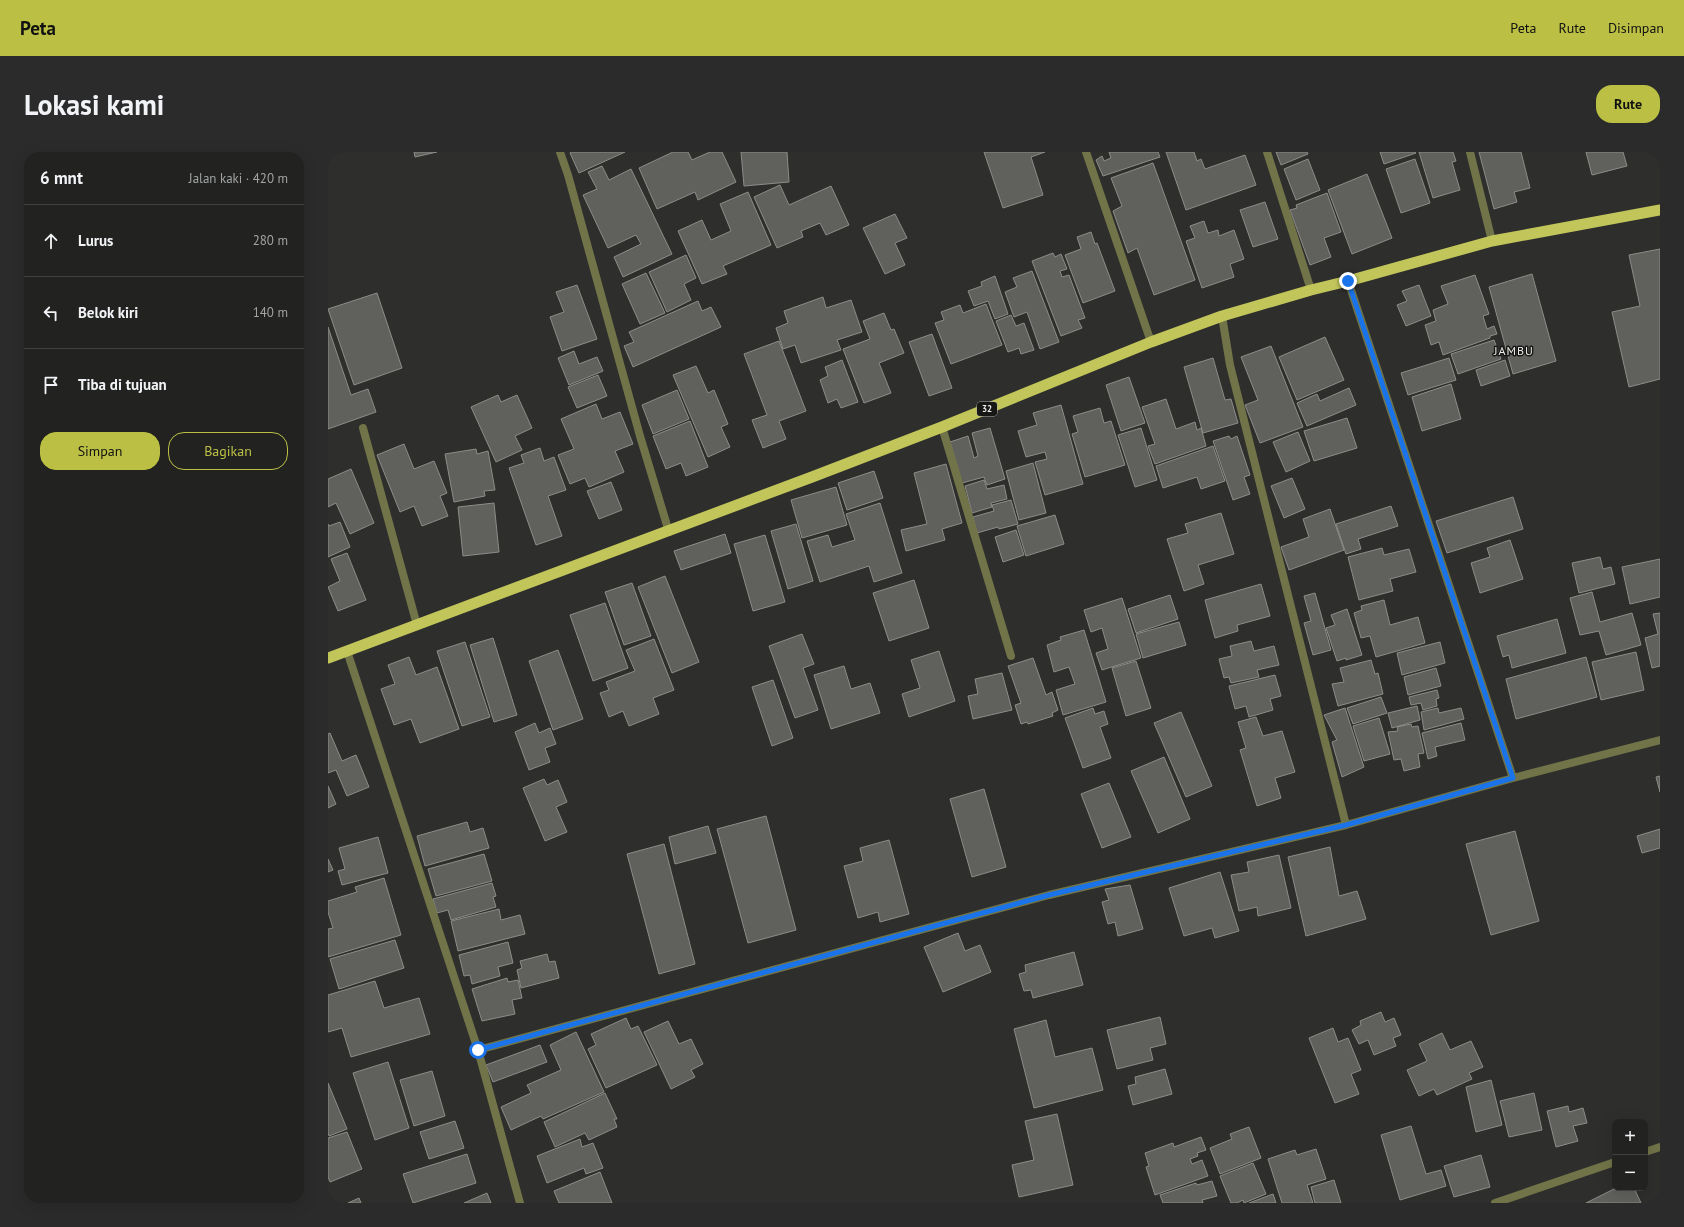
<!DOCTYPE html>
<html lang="id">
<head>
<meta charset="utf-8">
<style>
	body { margin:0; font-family:"PT Sans",sans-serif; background:#2a2b2a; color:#f1f3f6 }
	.controls { position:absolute; right:12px; bottom:12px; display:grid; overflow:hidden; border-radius:8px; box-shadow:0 4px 16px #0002 }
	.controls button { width:36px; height:36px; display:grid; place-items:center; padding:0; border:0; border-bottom:1px solid #3f403f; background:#222321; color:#f1f3f6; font:20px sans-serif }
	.stop { position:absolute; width:12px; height:12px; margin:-9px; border:3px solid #1a73e8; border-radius:50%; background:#fff }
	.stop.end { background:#1a73e8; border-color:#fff; box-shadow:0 1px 4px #0008 }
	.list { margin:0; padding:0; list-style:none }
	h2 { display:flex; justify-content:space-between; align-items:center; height:52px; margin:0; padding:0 16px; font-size:17px }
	h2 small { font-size:13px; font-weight:400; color:#a2a4a5 }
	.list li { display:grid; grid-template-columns:26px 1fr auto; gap:12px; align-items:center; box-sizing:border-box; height:72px; padding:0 16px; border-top:1px solid #3f403f }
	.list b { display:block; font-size:15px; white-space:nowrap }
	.list em { font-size:13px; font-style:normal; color:#a2a4a5 }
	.actions { display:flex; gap:8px; padding:12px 16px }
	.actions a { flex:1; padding:9px 0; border:1px solid #bbc044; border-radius:16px; text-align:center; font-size:14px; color:#bbc044 }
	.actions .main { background:#bbc044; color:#111 }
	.icon { flex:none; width:22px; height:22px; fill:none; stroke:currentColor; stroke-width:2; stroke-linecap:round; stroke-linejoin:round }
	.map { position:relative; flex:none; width:1332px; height:1051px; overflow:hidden; border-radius:16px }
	header { display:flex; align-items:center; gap:24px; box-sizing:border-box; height:56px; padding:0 20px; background:#bbc044; color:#111 }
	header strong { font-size:19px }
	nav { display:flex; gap:22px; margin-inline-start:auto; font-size:14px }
	.intro { display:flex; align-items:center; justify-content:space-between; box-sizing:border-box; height:96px; padding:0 24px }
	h1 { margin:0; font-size:28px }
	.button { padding:10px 18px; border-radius:16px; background:#bbc044; color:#111; font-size:14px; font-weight:700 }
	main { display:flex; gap:24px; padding:0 24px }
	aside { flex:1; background:#222321; border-radius:16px; box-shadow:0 4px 16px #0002 }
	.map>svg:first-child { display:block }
	.building { fill:#60605d; stroke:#8c8c89 }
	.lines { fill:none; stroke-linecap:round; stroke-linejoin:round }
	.minor { stroke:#717448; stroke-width:8 }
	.trunk { stroke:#c2c65a; stroke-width:11 }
	.route { stroke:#1a73e8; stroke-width:5 }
	.labels { text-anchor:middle; stroke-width:3; stroke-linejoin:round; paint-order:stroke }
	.shield { fill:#171716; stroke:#ababaa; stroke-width:1 }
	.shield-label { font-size:9px; font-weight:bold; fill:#ebebe9 }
	.quarter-label { font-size:12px; letter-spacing:1px; fill:#ebebe9; stroke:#171716 }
</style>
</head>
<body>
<header>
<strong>Peta</strong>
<nav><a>Peta</a><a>Rute</a><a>Disimpan</a></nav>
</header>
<div class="intro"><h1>Lokasi kami</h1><a class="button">Rute</a></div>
<main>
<aside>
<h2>6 mnt<small>Jalan kaki · 420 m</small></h2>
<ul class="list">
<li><svg class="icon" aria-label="ahead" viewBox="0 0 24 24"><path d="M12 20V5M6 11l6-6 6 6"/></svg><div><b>Lurus</b></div><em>280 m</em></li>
<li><svg class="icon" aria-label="left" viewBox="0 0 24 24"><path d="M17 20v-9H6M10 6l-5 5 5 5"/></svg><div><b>Belok kiri</b></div><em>140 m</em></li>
<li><svg class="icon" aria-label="arrive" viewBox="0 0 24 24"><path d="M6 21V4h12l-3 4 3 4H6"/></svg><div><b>Tiba di tujuan</b></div></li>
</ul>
<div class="actions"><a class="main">Simpan</a><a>Bagikan</a></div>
</aside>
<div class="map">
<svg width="1332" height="1051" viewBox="0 0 1332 1051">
	<rect width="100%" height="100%" fill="#2e2f2c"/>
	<!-- building -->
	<path class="building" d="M86 0H109L87 5Z
		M243 0H297L251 21 242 1Z
		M345 0H360L364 8 382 0H394L408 30 370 48 367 40 329 57 311 16Z
		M413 0H459L461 30 416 34Z
		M656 0H717L703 5 715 43 675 56Z
		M781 0H830L832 5 775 24 768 8 774 4 776 9 783 6Z
		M838 0H866L869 9 873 7 877 17 917 3 928 33 858 58Z
		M948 0H979L980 2 953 13Z
		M1052 0H1087L1088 1 1056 12Z
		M1091 0H1125L1128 9 1124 10 1132 38 1105 46Z
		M1151 0H1193L1202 36 1186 40 1189 50 1166 57Z
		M1258 0H1295L1299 14 1264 23Z
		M980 7 992 38 968 48 956 17Z
		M1087 7 1102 51 1073 61 1058 17Z
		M825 11 867 128 826 143 809 96 800 101 785 59 794 54 783 26Z
		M274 14 281 28 303 17 344 102 295 125 286 105 313 92 308 83 280 96 255 43 269 37 260 20Z
		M1039 22 1064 86 1024 102 1000 38Z
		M452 33 461 53 503 34 521 73 498 83 492 71 473 79 475 85 449 96 426 45Z
		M420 40 443 93 395 114 399 122 374 132 350 79 374 68 383 88 403 79 392 52Z
		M999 41 1013 80 996 86 1003 105 982 113 962 58 969 56 968 53Z
		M937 50 950 87 925 95 912 58Z
		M567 62 579 86 567 91 577 113 557 122 535 76Z
		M876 69 880 81 890 78 891 84 906 78 916 107 902 112 906 125 874 136 858 89 867 86 862 74Z
		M763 80 767 92 769 91 787 139 755 151 737 103 753 97 749 85Z
		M1332 97V227L1301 235 1284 160 1312 154 1301 103Z
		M725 101 727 105 733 102 739 117 732 119 734 125 741 123 757 166 750 168 754 176 733 184 704 109Z
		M358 103 368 126 356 132 363 148 339 160 321 120Z
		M704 119 731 190 712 197 699 160 686 165 677 140 689 135 685 126Z
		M318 121 337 161 312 172 294 132Z
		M1204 122 1228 209 1185 222 1161 135Z
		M1147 123 1161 162 1155 164 1159 177 1166 174 1169 182 1162 184V186L1115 203 1111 190 1103 193 1097 173 1108 169 1105 158 1120 152 1113 134Z
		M667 124 680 162 667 167 660 149 646 154 640 139 654 134 653 130Z
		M249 133 269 187 234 199 222 165 236 160 228 140Z
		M1091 133 1103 164 1078 174 1069 153 1079 149 1074 139Z
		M49 141 74 216 26 233 0 157Z
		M495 145 498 156 523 148 534 180 509 188 513 198 473 211 467 193 455 197 448 176 460 171 456 159Z
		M370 149 374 159 383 155 393 175 305 215 296 194 306 190 301 180Z
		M658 152 674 193 623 212 607 171 616 168 613 160 632 153 635 161Z
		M556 161 563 178 566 177 576 201 551 211 563 241 536 251 515 197 542 187 535 169Z
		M683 163 688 174 696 171 706 198 693 202 691 196 680 200 668 169Z
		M0 175 23 243 40 237 48 260 0 277Z
		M604 182 624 236 601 244 581 190Z
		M997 185 1016 228 969 248 951 205Z
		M1166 188 1173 207 1130 222 1123 202Z
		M451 189 478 259 451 269 458 287 435 296 424 268 439 263 416 202Z
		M943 194 975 275 932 291 917 253 930 248 913 205Z
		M246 199 251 212 269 205 275 219 241 233 230 206Z
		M885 206 897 248 903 247 910 271 875 281 856 215Z
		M1121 206 1128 228 1080 243 1073 221Z
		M514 208 530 250 513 256 509 247 500 251 492 228 500 224 497 215Z
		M1177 208 1182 224 1153 234 1148 218Z
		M368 214 380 241 386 238 400 272 393 275 402 295 380 305 345 223Z
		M270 223 279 244 249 256 240 235Z
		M801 225 817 271 793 279 778 233Z
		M1123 232 1133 267 1094 279 1084 245Z
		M1021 236 1028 253 979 274 969 251 989 242 992 249Z
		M349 238 361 267 325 282 314 253Z
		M170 243 173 250 189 243 204 276 187 284 194 298 168 310 143 255Z
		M838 247 848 277 867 270 869 278 873 276 878 294 827 312 820 294 827 292 814 255Z
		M268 252 274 267 292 260 305 292 287 299 296 320 261 335 257 326 242 332 230 303 246 297 233 267Z
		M733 253 755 332 717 343 707 310 719 307 717 300 698 305 690 279 709 273 705 261Z
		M772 256 776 271 783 269 797 313 757 325 744 282 750 280 745 264Z
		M1019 266 1029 296 986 309 976 279Z
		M362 269 380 315 358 324 353 311 338 317 325 284Z
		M662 276 677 327 659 333 656 325 634 331 622 290 640 284 646 306 650 304 644 281Z
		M813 276 829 328 807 335 790 283Z
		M970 280 982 309 958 320 945 290Z
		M901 284 903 287 909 284 922 323 916 325 922 342 905 348 885 289Z
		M76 292 86 317 106 309 119 341 112 344 120 364 94 374 86 354 72 360 49 303Z
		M885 294 897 329 873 337 869 325 835 336 828 314Z
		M212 296 216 309 226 305 238 338 220 344 234 384 208 393 181 316 196 311 193 303Z
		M148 297 149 302 160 299 167 338 156 339 157 344 126 350 117 302Z
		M705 311 718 361 691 368 678 319Z
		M618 312 634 371 614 377 617 388 578 399 573 378 599 372 586 321Z
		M23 317 46 371 22 382 8 351 0 355V327Z
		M546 319 555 346 519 358 510 331Z
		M964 326 977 357 956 366 943 334Z
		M656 328 659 337 676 333 679 347 663 351 664 355 644 361 637 334Z
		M283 330 294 358 271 367 259 339Z
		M508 335 519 373 474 386 463 348Z
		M1185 345 1195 377 1119 401 1108 369Z
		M683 348 690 372 671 377 670 375 649 381 645 365 666 359 664 353Z
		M166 351 171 400 135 404 130 355Z
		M552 351 574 421 546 430 541 414 492 430 479 389 500 383 504 395 527 388 518 362Z
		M1063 354 1070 374 1030 387 1033 397 1018 402 1008 372Z
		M1002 357 1016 398 961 418 953 395 981 385 975 367Z
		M893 361 906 402 870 413 876 432 856 439 839 387 860 381 857 372Z
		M727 363 736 392 698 404 689 374Z
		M12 370 22 395 0 405V372L1 374Z
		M468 372 485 429 460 437 443 379Z
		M688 378 696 403 675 410 667 385Z
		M397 382 403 401 353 418 346 399Z
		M437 383 457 450 425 459 406 392Z
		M1182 388 1195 427 1152 441 1143 411 1162 405 1159 396Z
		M1054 396 1056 403 1081 397 1088 420 1062 427 1065 439 1031 448 1020 405Z
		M19 401 38 448 10 459 0 435 12 429 3 407Z
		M1272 405 1275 417 1283 415 1287 432 1251 441 1244 411Z
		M1332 407V445L1302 452 1294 415Z
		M337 424 371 510 344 521 310 435Z
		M586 428 601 476 561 489 545 441Z
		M304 431 323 484 296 493 277 440Z
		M933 432 942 464 909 473 910 479 887 486 877 448Z
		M1264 440 1272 470 1304 461 1313 493 1278 503 1271 479 1252 483 1242 446Z
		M987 441 1003 498 985 503 976 471 983 469 976 444Z
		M842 443 850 467 808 481 800 457Z
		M794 446 813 506 774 518 768 501 780 497 774 476 763 480 756 458Z
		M1056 448 1062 473 1090 465 1097 491 1048 505 1042 484 1033 486 1026 461 1034 458 1033 454Z
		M277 451 300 516 265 529 242 463Z
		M1019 457 1034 503 1018 508V506L1009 509 998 476 1007 473 1003 463Z
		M1332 461V514L1324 516 1317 486 1330 482 1325 462Z
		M1229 467 1238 501 1184 516 1181 503 1175 505 1169 484Z
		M851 470 858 493 815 506 808 482Z
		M756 478 778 550 735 563 728 538 747 532 741 515 726 520 719 493 733 488 732 485Z
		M474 482 486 512 475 516 490 558 467 566 441 494Z
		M165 486 189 563 166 570 142 493Z
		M326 487 346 538 325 546 331 562 301 574 295 559 281 565 272 541 281 538 278 530 307 519 298 498Z
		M923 489 926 499 946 494 951 513 929 518 931 525 903 531 901 525 896 526 891 507 904 504 902 494Z
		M137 490 162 565 134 574 109 499Z
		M1112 490 1117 511 1074 523 1069 501Z
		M230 498 255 567 225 578 201 509Z
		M611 499 627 549 581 565 574 542 592 536 583 508Z
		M1308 500 1316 538 1273 548 1264 510Z
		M81 505 88 523 109 515 131 577 92 591 83 567 66 573 53 537 67 532 60 513Z
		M1258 505 1269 545 1188 567 1178 527Z
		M705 506 718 543 724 540 730 558 724 561 725 564 700 572 699 570 693 572 687 553 693 551 680 514Z
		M1043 508 1047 522 1050 521 1055 542 1010 554 1004 532 1016 530 1012 516Z
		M808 509 823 556 798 564 784 516Z
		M516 514 523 537 542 531 552 561 503 577 486 523Z
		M1108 516 1113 534 1080 543 1076 525Z
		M674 521 684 558 645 567 640 544 650 542 647 527Z
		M947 523 953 544 942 547 945 558 921 565 918 554 907 557 901 534Z
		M445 528 465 586 444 594 424 535Z
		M1109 538 1111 546 1108 547 1109 554 1095 558 1093 551 1083 553 1081 545Z
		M1053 545 1059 561 1025 572 1019 556Z
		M1089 554 1092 568 1064 576 1060 561Z
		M765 556 767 562 776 559 780 572 772 575 783 606 755 616 737 566Z
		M1017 556 1036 615 1014 625 1004 590 1009 588 996 563Z
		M1110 556 1111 561 1133 556 1136 567 1096 578 1093 560Z
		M853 560 884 634 858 645 826 571Z
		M928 565 935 584 954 579 967 620 947 626 953 646 929 654 912 598 918 596 910 570Z
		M1051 566 1062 602 1036 609 1025 574Z
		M207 571 211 581 222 576 228 592 217 596 222 610 201 618 187 580Z
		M1133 571 1137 588 1107 595 1109 604 1100 607 1094 581Z
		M1083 572 1084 575 1090 574 1096 601 1090 602 1092 615 1076 619 1073 607 1066 608 1060 580 1070 579 1069 575Z
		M2 581 14 609 28 603 41 635 19 644 8 618 0 621V582Z
		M836 605 862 667 830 681 803 619Z
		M1332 624V640L1328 625Z
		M216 627 219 633 230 628 239 650 228 655 239 680 217 689 195 636Z
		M781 631 803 685 774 696 753 642Z
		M0 634 8 652 0 656Z
		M656 637 678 715 644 725 622 647Z
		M438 664 468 778 420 791 389 677Z
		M139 670 142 680 155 676 161 696 97 714 89 684Z
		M380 674 388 701 347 712 341 685Z
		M1332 677V696L1314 701 1309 684Z
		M1187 679 1211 769 1163 783 1138 692Z
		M50 685 60 721 14 733 10 719 17 717 11 696Z
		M561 688 581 762 552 770 550 760 530 766 516 714 535 709 532 696Z
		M336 692 367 812 331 822 299 702Z
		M1002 695 1011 744 1029 739 1038 767 978 784 960 705Z
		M156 702 164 729 108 744 100 717Z
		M951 703 963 756 930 764 929 755 911 759 903 723 921 720 919 710Z
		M0 707 5 718 0 720Z
		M892 720 911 779 887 786 884 776 856 784 841 736Z
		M56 726 73 783 0 805V777L5 776 0 760V749L29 740 27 735Z
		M164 731 168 744 165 745 168 755 123 768 120 758 109 761 105 747Z
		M802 733 815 777 790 784 787 770 780 772 774 750 781 748 777 737Z
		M171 757 173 768 192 763 197 782 130 799 123 769Z
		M630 781 637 799 652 793 663 820 615 840 596 795Z
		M67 788 76 816 11 837 2 807Z
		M180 790 185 811 170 815 172 824 144 832 142 823 136 824 131 803Z
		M746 800 755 833 705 846 703 838 696 839 691 822 698 820 697 813Z
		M219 802 221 810 227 809 231 826 193 836 189 818 194 816 192 809Z
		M179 826 180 830 190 828 194 846 184 848 187 862 154 869 144 837Z
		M47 829 56 856 91 846 102 882 23 905 14 876 0 880V843Z
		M1053 860 1057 870 1066 866 1073 883 1065 886 1068 894 1046 903 1040 888 1031 892 1024 878 1033 873 1032 869Z
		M832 865 838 892 822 896 825 908 789 917 779 878Z
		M298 866 303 877 310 874 329 913 278 936 260 897 268 893 263 882Z
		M718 868 727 905 764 896 775 938 706 956 686 877Z
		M340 869 351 892 363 887 375 912 363 918 367 925 343 937 316 880Z
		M1005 876 1010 890 1020 886 1033 918 1023 922 1031 942 1007 951 981 886Z
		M248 880 276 940 215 967 213 964 183 978 173 955 203 941 199 933 233 918 222 893Z
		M1114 881 1122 898 1143 889 1155 915 1141 921 1144 927 1109 943 1106 937 1091 944 1079 918 1099 909 1091 892Z
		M212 893 219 910 165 930 158 913Z
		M60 910 81 976 47 988 25 921Z
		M837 917 844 942 805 953 800 934 808 932 807 925Z
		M104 919 117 964 86 974 72 928Z
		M1163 928 1174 973 1148 980 1138 935Z
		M0 931 19 977 1 984 0 981Z
		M277 941 289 967H286L289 975 261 988 257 981 227 995 216 970Z
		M1206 941 1214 978 1181 985 1172 949Z
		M1240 954 1241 960 1255 956 1259 971 1245 974 1250 989 1228 995 1219 959Z
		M729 962 745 1033 691 1045 684 1013 706 1008 697 969Z
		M127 969 136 996 101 1007 92 980Z
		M1083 974 1098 1022 1113 1018 1118 1034 1072 1048 1053 983Z
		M921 975 933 1006 892 1022 882 996 904 987 902 982Z
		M19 980 34 1017 2 1030 0 1025V986Z
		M873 985 878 998 869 1001 870 1004 862 1007 864 1012 874 1008 880 1024 827 1043 818 1015 821 1014 817 1001 845 991 846 995Z
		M252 987 254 995 265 991 275 1016 258 1022 256 1016 219 1031 209 1004Z
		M988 997 998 1027 979 1033 985 1051H954L940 1007 967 998 969 1003Z
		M139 1002 148 1031 85 1051 75 1022Z
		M1153 1003 1162 1035 1126 1045 1116 1014Z
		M925 1011 938 1042 916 1051 915 1048 909 1051H903L892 1024Z
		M272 1020 284 1051H231L226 1039Z
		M1006 1028 1013 1051H987L983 1035Z
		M884 1029 889 1044 874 1048 875 1051H835L832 1043 868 1031 869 1033Z
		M1288 1036H1306L1313 1051H1258Z
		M159 1041 163 1051H136Z
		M945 1042 948 1051H921Z
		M31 1046 33 1051H20Z"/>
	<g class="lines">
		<!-- minor -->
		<path class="minor" d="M232 0 240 23 312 284 341 380
			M758 0 823 190
			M939 0 983 138
			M1142 0 1164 89
			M1020 129 1185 626
			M894 164 902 213 1018 673
			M614 275 683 504
			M35 276 89 473
			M19 499 150 898 192 1051
			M150 898 721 743 1018 673 1185 626 1332 588
			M1317 1000 1332 995
			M1167 1051 1287 1010"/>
		<!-- trunk -->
		<path class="trunk" d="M0 506 484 325 614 275 823 190 894 164 983 138 1020 129 1164 89 1332 58"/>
	</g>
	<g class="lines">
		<!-- route -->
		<path class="route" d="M150 898 721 743 1018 673 1185 626 1020 129"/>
	</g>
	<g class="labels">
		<!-- shield labels -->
		<rect class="shield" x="649" y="250" width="20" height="14" rx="3"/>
		<g class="shield-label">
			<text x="659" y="260">32</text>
		</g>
		<!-- quarter labels -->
		<g class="quarter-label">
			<text x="1186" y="203">JAMBU</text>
		</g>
	</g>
</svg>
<div class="controls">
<button>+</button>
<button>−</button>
</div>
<div class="stop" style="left:150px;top:898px"></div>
<div class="stop end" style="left:1020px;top:129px"></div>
</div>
</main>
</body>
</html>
